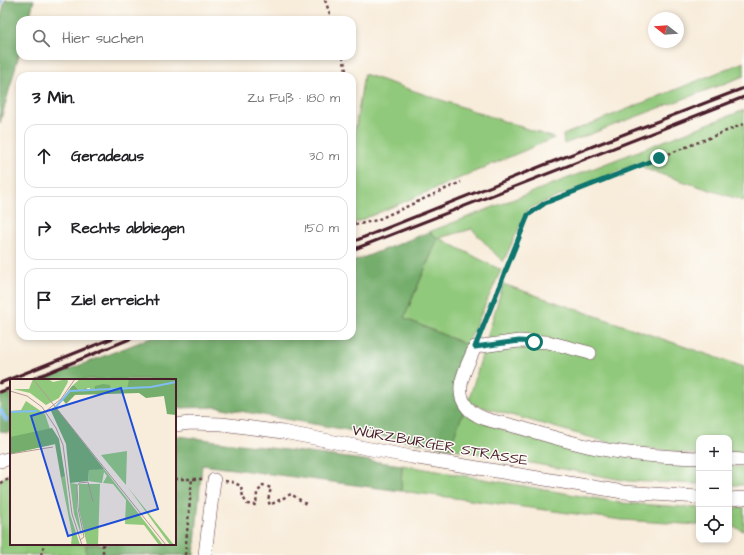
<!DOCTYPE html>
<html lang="de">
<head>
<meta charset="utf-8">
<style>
	body { margin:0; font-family:"Architects Daughter",sans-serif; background:#f6f6f6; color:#202124 }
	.controls { position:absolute; right:12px; bottom:12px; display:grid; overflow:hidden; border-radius:8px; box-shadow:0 2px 6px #0003 }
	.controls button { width:36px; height:36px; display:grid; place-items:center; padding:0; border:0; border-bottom:1px solid #e0e0e0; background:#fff; color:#202124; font:20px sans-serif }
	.compass { position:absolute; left:648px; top:12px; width:36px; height:36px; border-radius:50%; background:#fff; box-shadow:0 2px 6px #0003; rotate:287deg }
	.stop { position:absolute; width:12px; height:12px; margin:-9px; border:3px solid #0f766e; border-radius:50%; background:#fff }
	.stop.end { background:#0f766e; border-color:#fff; box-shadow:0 1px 4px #0008 }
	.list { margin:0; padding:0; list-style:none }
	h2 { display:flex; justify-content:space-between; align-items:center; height:52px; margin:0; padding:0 16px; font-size:17px }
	h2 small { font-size:13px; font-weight:400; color:#757577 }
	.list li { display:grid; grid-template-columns:26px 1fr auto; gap:12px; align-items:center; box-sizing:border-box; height:64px; margin:0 8px 8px; padding:0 8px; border:1px solid #e0e0e0; border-radius:12px }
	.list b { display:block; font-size:15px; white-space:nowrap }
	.list em { font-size:13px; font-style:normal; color:#757577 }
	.icon { flex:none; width:22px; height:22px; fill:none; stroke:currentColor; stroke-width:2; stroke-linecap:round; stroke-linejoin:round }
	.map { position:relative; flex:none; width:744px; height:555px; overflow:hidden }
	.search { position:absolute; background:#fff; box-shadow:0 2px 6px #0003; left:16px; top:16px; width:340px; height:44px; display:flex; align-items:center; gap:10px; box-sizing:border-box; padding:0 14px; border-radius:12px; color:#757577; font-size:15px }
	.panel { position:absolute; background:#fff; box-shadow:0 2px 6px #0003; left:16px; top:72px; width:340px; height:268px; border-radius:12px }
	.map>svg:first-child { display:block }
	.green { fill:#91c97c; stroke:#6e7454 }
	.forest { fill:#74ad6c; stroke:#5f664c }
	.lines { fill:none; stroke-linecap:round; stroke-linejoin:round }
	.stream { stroke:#81bdf4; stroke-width:4 }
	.minor-casing { stroke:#643e45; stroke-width:14 }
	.path { stroke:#643e45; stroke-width:2.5; stroke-dasharray:3 3; stroke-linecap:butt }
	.minor { stroke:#fff; stroke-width:13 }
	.rail { stroke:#4a1f2b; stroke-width:3 }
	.route { stroke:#0f766e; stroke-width:5 }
	.labels { text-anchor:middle; stroke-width:3; stroke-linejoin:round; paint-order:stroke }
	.street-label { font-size:15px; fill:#4a1f2b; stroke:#fdfcf7 }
	.inset-river { fill:none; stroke:#81bdf4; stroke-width:2 }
	.inset-road { fill:none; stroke:#b29a94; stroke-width:1 }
	.view { fill:#1d4ed8; fill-opacity:0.15; stroke:#1d4ed8; stroke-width:2 }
	.inset-edge { fill:none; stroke:#4a1f2b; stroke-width:2 }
</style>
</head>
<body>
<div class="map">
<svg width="744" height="555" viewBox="0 0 744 555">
	<rect width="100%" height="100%" fill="#fdfcf7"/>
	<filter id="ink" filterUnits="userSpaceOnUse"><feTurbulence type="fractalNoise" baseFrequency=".025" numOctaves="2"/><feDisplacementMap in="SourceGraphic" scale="8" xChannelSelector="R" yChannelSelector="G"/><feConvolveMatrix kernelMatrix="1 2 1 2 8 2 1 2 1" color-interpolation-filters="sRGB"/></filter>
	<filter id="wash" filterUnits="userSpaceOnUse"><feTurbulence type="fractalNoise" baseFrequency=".012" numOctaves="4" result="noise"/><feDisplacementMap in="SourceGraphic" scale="16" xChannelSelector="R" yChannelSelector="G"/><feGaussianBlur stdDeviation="0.9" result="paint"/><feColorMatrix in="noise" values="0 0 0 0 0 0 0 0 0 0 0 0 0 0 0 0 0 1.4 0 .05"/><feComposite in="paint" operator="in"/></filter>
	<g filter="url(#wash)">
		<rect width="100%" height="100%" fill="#f8ecda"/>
		<!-- green -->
		<path class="green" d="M744 62V76L564 144 563 135Z
			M364 74 554 138 352 224V150Z
			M744 110V201L645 169 639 163 528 209 503 262 472 229 439 238 501 270 467 345 404 318 438 239 429 232Z
			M503 284 744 367V457L729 456V438H699V455L614 444 468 403Z
			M463 413 513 434 608 455 699 463V484L628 481 449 448Z
			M402 465 622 503 699 508V525L622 520 401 491Z
			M729 466 744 467V485H729Z
			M11 472V544H175L194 555H0V481Z
			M744 507V531L737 528 729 527V509Z"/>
		<!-- forest -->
		<path class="forest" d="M5 0H34L29 20H20V51L0 123V21Z
			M429 232 438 238 404 318 467 345 457 386 463 413 449 448 217 407 175 408V380H41L156 336H352V262Z
			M11 392V432L7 433 0 431V397Z
			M178 436 402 465 401 491 202 465 194 555H86V544H175V437Z"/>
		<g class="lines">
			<!-- stream -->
			<path class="stream" d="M0 4 1 0
				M0 410 6 420"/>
		</g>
	</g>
	<g filter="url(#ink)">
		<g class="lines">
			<defs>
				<path id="minor" d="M590 353 548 342 519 341 475 347C468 365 452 389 467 407 477 420 499 422 514 426 543 434 572 444 602 449 634 455 667 457 699 458
					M175 425 190 423 222 424 283 432 412 457 623 492 699 497
					M729 459 744 460
					M0 461 11 458
					M729 499 744 498
					M205 555 214 480"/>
			</defs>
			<!-- minor casing -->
			<use href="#minor" class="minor-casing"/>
			<!-- path -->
			<path class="path" d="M325 0 332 20
				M343 56 347 76
				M352 215 355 225 352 227
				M355 225 377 220 461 182
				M480 334 528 215 545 203 744 124
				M175 479H202
				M225 481 232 482 241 486 243 497 247 504 256 505 257 493 263 485 271 488 268 500 270 505 291 494 306 504
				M0 483 11 478
				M103 544V555
				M41 555 44 544
				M185 555 192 478"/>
			<!-- minor -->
			<use href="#minor" class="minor"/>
			<!-- rail -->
			<path class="rail" d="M352 242 544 165 744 88
				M352 250 744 97
				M30 380 137 336
				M0 383 118 336
				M0 392 11 388"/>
		</g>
	</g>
	<g class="lines" filter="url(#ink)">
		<!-- route -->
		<path class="route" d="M534 342 519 341 475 347 528 215 545 203 659 158"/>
	</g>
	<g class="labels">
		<!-- street labels -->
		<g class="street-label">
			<text transform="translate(440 445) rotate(10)" y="5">WÜRZBURGER STRASSE</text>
		</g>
	</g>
	<!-- overview -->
	<g transform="translate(10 379)">
		<rect width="166" height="166" fill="#f8ecda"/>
		<path d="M23 0H38L43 3 57 0 58 3 49 19 36 26 20 14 3 10H19ZM70 0H119V4L118 10 80 12V9H75L70 12 65 7H62ZM16 22 35 35 45 65 0 75V32L11 31ZM117 72 116 106 91 76ZM79 90H94L153 166H149L134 146 115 145 116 121 103 105 93 104 97 97 94 93 92 104 78 102ZM55 97 60 135 70 166H61L62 155 51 99ZM60 104 67 105V130L72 158 64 135ZM69 105H90L88 166H77L69 131ZM117 107 164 166H160Z" fill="#91c97c"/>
		<path d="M119 0H166V36L157 35 154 17 136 19 129 14 65 16 56 25 52 20 62 7H65L70 12 75 9 84 12 85 7 93 5 100 6 101 11 117 10ZM45 27 94 90 79 91 78 102 60 104 56 65 41 32ZM42 49 49 60 55 97 51 99 45 65 0 75V58Z" fill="#74ad6c"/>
		<path class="inset-river" d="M43 31 60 12 141 8 166 3M0 33 27 32"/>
		<path class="inset-road" d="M23 0 156 166M0 12 17 17 32 28 46 49 53 66 62 135 72 166M36 32 51 20 65 0M0 75 43 68M70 161 74 158 68 129 67 107 69 104 78 103 83 123"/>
		<path class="view" d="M111 9 148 130 58 157 21 37Z"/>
		<rect width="166" height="166" class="inset-edge"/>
	</g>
</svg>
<div class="controls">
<button>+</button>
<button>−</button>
<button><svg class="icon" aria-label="locate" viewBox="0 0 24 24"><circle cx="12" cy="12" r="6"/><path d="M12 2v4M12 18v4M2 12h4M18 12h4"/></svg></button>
</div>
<svg class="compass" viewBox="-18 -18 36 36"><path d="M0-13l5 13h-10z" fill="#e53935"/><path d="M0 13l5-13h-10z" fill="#757577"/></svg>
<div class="stop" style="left:534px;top:342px"></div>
<div class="stop end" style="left:659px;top:158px"></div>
<div class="search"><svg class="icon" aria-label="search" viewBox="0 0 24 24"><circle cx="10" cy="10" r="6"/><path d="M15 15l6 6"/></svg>Hier suchen</div>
<section class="panel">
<h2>3 Min.<small>Zu Fuß · 180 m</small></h2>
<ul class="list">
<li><svg class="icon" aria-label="ahead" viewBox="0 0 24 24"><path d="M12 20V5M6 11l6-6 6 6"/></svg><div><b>Geradeaus</b></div><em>30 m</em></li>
<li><svg class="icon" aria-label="right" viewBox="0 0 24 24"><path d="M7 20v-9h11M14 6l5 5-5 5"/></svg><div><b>Rechts abbiegen</b></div><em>150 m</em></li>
<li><svg class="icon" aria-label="arrive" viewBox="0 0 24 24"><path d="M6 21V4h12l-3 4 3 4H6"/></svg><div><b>Ziel erreicht</b></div></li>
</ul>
</section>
</div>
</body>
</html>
